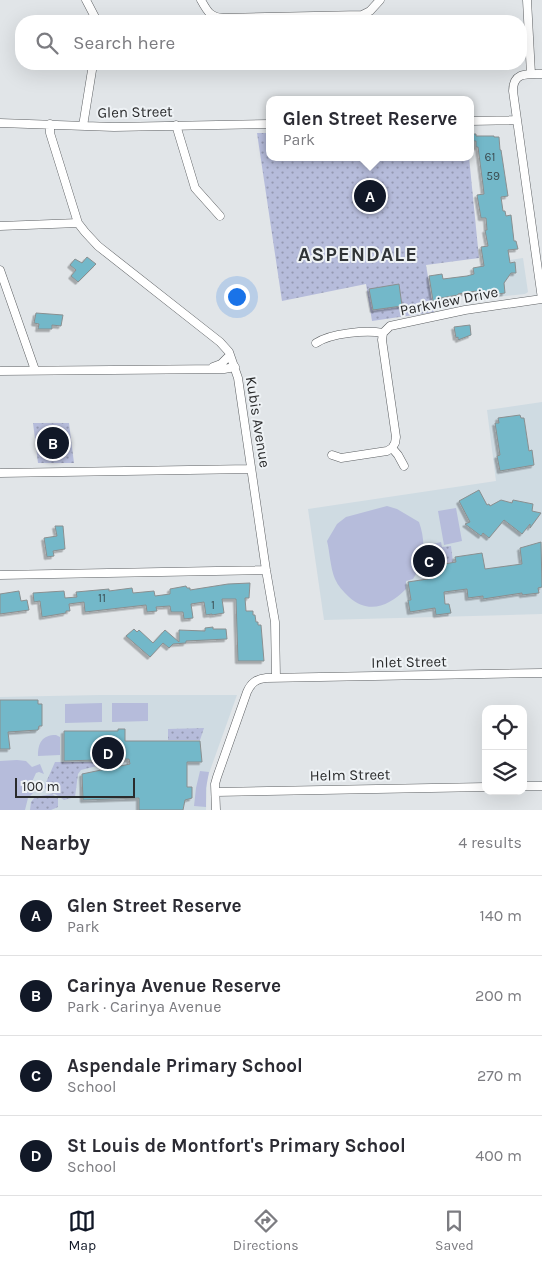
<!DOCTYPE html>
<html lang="en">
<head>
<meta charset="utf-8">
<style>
	body { margin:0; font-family:Karla,sans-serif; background:#f7f7f7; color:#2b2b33 }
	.controls { position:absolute; right:15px; bottom:15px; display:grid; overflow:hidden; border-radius:10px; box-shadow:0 5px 20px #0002 }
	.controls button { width:45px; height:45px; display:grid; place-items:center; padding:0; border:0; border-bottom:1px solid #e1e1e2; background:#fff; color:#2b2b33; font:25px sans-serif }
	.scale { position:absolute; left:15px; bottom:12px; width:120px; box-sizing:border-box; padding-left:5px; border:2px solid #2a2b2c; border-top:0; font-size:14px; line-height:18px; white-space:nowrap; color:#2a2b2c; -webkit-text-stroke:4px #eef2f5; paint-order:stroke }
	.you { position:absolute; left:236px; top:296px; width:18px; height:18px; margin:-12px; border:4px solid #fff; border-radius:50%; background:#1a73e8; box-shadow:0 0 0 8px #1a73e833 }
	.badge { display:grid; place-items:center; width:32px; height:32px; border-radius:50%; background:#111827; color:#fff; font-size:16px; font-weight:700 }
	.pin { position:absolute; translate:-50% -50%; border:2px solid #fff; box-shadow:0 1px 5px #0006 }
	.popup { position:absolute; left:266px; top:96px; width:208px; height:65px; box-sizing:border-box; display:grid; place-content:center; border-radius:10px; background:#fff; filter:drop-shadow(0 1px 4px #0005); font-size:16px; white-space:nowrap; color:#7c7c81 }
	.popup b { font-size:19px; color:#2b2b33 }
	.popup::after { content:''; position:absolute; left:50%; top:100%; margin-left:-10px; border:10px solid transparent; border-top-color:#fff }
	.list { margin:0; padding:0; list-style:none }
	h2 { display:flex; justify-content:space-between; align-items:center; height:65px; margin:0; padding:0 20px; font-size:21px }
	h2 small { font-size:16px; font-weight:400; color:#7c7c81 }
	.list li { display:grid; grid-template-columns:32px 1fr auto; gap:15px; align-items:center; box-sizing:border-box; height:80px; padding:0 20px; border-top:1px solid #e1e1e2 }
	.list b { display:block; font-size:19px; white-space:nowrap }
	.list p { margin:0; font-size:16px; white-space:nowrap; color:#7c7c81 }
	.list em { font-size:16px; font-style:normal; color:#7c7c81 }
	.icon { flex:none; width:28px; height:28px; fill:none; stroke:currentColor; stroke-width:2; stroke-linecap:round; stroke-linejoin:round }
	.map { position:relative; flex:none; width:542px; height:810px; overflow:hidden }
	.search { position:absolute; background:#fff; box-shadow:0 5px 20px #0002; left:15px; right:15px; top:15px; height:55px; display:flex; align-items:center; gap:12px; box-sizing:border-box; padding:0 18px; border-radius:20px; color:#7c7c81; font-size:19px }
	.sheet { height:385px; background:#fff }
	nav { display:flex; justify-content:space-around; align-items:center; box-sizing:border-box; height:70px; border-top:1px solid #e1e1e2; background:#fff; font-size:14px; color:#7c7c81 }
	nav a { display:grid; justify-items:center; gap:2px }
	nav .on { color:#111827 }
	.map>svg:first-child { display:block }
	.built { fill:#cfdbe2 }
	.grass { fill:#b6bcdb }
	.park { fill:url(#park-dots) }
	.building { fill:#73b8c9; stroke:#8a8f90; filter:url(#shadow) }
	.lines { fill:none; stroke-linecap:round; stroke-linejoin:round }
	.street-casing { stroke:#5d6063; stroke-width:9 }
	.street { stroke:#fff; stroke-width:8 }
	.labels { text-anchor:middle; stroke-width:4; stroke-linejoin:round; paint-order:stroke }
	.number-label { font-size:12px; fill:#3c4e53 }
	.street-label { font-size:15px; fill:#2a2b2c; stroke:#eef2f5 }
	.district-label { font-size:20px; font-weight:bold; letter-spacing:1px; fill:#303436; stroke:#eef2f5 }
</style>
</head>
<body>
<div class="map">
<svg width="542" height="810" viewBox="0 0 542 810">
	<defs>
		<pattern id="park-dots" width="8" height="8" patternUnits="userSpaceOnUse" patternTransform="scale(1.25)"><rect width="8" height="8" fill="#b6bcdb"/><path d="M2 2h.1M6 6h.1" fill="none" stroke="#9499b2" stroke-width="1.8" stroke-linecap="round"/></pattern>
		<filter id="shadow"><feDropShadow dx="-2.5" dy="2.5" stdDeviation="0" flood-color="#0004"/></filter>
	</defs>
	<rect width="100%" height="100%" fill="#e1e5e8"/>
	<!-- built -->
	<path class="built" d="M523 258 528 292 525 294 486 298 481 264Z
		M542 402V614L324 620 308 509 496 481 487 410Z
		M99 695H237L207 779 206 810H0V697Z"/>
	<!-- grass -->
	<path class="grass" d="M387 506 397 509 419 522C426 542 425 561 413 579L406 581V589C389 606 369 615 349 597 343 591 338 586 335 579 330 567 330 553 327 541L337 524 346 517Z
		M456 508 462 541 444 545 438 511Z
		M102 703V722L65 723V704Z
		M112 703H148V721L112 722Z
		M56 735 60 737V755L38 756C38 743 42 735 56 735Z
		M17 760 26 761 32 767 40 764 44 774 39 772 36 773 31 784 34 792 28 798 25 810H0V761Z
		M200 771 209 772 206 788V807L194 806 196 788Z"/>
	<!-- park -->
	<path class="park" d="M257 133H270V157H469L479 258 426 265 434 312 372 321 366 284 282 301Z
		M33 423H69L74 463H38Z
		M441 542 442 547 451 546 453 562 432 565 433 544Z
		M204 728 200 740H168V729Z
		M55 762H114L116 765 114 769 97 766 81 770 78 774 75 797 64 800 55 794 49 793 44 787Z
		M52 794 58 798V807L51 810H30L31 802 35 797Z"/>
	<!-- building -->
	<path class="building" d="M470 134H476V136H494V137H499L500 150H501L508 196 501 197 503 211H505L506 216 511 215 514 241H516L518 249 508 250 510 263 515 262 516 273H511L504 283 505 293 477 297 476 291 458 294V295L441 298V300L433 301 429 276 442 274 443 279 467 276 474 274 473 268 484 266 481 247 488 246 485 230H487L486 218H481L477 195 484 194 483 185 478 147H476V141H470Z
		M87 257 96 264 78 282 71 276 76 270 70 265 75 259 82 263Z
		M399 284 402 306 373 310 369 289Z
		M36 313 63 315 61 326 52 325V329H38L39 324 34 323Z
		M470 325 471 335 458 340V337L456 338 454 327Z
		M520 415 521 418H524L529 451 532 450 534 465 500 471 497 456 500 455 495 423H499L498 418Z
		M479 490 487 505 489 504 490 506 501 500 512 503 513 500 533 504 532 511 541 513 530 528V524L522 534 504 520 489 538 483 533 481 536 465 524 470 522 459 501Z
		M55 526H63L65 549 53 551 54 556 47 557 44 538 57 536Z
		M541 542 542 587 538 588 539 593 522 595V593L483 599V596L468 598 467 589 444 592 445 604H449L451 613 436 615 435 608 410 612 408 600H411L408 582 434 578 432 566 456 562 455 557 482 553 485 569 522 564 520 548Z
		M250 583 249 598H245L246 611H253V615H255L256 622H258V625H261L264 661H238L236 599H222L224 613 212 615V614L206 615 204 602 191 604 193 618 184 619 183 612H171L170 606 156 607 157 611 147 612 146 605 85 612 84 602 69 604 70 611H66V613L42 617 40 601 34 602 33 593 64 591 65 598 77 597 76 592 109 589V591L132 588 133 593 154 591 155 596 170 594V589L186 586 187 588H190V590L228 584Z
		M19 591 21 601 27 600 29 610 0 614V594Z
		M213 627V629H226L227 639 186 641V643L173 644 169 648 163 643 150 657 126 636 134 629 137 632 139 630 153 643 165 630 179 642V630L205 631V628Z
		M0 700H38V704H42V726H39L38 730 8 732 10 749H0Z
		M118 729H125V741H200L202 762H187V787H192V798L185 800 183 810H139V798L83 800 82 774 130 764 129 759 64 761V731H118Z"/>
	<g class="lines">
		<defs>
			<path id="street" d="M86 0 97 21
				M201 0C207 11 210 17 223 18L362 15 370 11 380 0
				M527 0 531 74
				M542 74C527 74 513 72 513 91L542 299
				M470 121 517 120
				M0 123 114 127 270 124
				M50 124V133L78 223 85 232 98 246 220 342 229 352 238 378 266 570 275 622 276 678
				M176 125 195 188 220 216
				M83 126 93 64
				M0 226 78 223
				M0 270 35 370
				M316 343C331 333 366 330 383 333
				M213 367 221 364 230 355
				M0 371 224 369 235 367
				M332 455 341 458 387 451 392 448
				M404 466 398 455 392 448 395 443 396 437 382 340 383 333 390 326 465 310 542 299
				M0 473 251 469
				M0 575 266 570
				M523 786H542
				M216 792 486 787
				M216 810 215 784 217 777 247 692C251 683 256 679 266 678L542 673"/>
		</defs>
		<!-- street casing -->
		<use href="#street" class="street-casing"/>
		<!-- street -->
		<use href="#street" class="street"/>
	</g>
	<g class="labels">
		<!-- number labels -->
		<g class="number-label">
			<text x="490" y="161">61</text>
			<text x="493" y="180">59</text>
			<text x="102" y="602">11</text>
			<text x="213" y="609">1</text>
		</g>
		<!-- street labels -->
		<g class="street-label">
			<text transform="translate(135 112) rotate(-1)" y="5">Glen Street</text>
			<text transform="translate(449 301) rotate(-11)" y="5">Parkview Drive</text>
			<text transform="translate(258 422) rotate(81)" y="5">Kubis Avenue</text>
			<text transform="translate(409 662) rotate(-1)" y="5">Inlet Street</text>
			<text transform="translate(350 775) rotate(-1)" y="5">Helm Street</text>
		</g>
		<!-- district labels -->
		<g class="district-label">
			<text x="358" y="261">ASPENDALE</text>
		</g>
	</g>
</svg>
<div class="controls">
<button><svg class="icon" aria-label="locate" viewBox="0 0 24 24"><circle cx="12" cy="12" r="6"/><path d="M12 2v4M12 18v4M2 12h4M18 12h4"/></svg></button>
<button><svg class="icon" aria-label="layers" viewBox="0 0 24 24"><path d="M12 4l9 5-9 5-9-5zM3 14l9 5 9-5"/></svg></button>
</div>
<div class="scale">100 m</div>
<div class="you"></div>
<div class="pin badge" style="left:370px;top:196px">A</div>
<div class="popup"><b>Glen Street Reserve</b>Park</div>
<div class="pin badge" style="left:53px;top:443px">B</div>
<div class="pin badge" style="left:429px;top:561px">C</div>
<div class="pin badge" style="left:108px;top:753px">D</div>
<div class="search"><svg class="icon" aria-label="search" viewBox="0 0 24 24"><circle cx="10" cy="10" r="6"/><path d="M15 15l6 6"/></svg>Search here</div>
</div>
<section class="sheet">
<h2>Nearby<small>4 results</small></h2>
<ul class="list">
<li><span class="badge">A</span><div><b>Glen Street Reserve</b><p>Park</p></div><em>140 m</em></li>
<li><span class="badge">B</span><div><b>Carinya Avenue Reserve</b><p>Park · Carinya Avenue</p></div><em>200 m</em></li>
<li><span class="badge">C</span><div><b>Aspendale Primary School</b><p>School</p></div><em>270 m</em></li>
<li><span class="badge">D</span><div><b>St Louis de Montfort's Primary School</b><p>School</p></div><em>400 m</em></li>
</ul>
</section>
<nav>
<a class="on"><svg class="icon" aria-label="map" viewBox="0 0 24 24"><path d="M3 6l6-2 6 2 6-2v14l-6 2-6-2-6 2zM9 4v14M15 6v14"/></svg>Map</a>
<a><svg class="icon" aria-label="directions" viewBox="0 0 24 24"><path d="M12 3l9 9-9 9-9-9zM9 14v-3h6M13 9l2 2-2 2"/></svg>Directions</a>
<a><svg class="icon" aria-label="saved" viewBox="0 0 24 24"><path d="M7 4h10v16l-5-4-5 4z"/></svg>Saved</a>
</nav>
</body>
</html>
